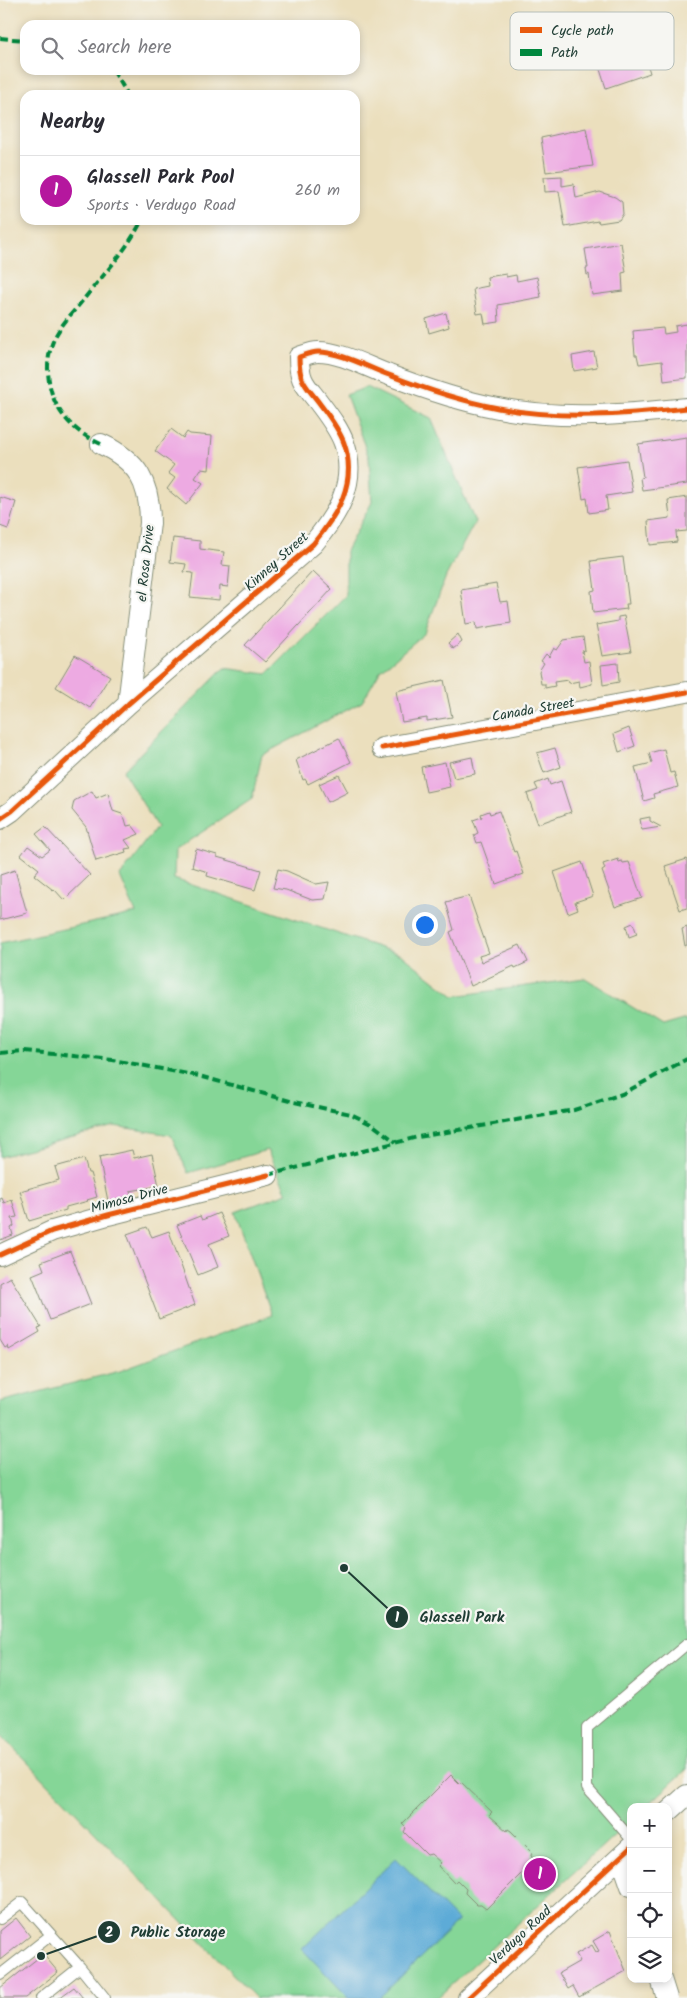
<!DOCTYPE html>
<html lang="en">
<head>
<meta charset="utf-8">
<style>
	body { margin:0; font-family:Kalam,sans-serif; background:#f7f7f7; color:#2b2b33 }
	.controls { position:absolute; right:15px; bottom:15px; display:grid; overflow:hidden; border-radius:10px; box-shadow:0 2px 8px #0003 }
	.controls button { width:45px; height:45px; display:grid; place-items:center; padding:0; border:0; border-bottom:1px solid #e1e1e2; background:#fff; color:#2b2b33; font:25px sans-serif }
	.you { position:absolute; left:424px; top:924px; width:18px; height:18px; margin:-12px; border:4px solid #fff; border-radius:50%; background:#1a73e8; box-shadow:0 0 0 8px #1a73e833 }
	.badge { display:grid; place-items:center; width:32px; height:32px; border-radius:50%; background:#b5179e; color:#fff; font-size:16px; font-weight:700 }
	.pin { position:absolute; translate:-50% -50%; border:2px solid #fff; box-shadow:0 1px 5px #0006 }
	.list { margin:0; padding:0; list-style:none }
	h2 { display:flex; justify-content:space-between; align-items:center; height:65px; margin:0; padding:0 20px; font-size:21px }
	h2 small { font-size:16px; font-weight:400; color:#7c7c81 }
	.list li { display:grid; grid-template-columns:32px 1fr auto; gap:15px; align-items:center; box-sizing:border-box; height:70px; padding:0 20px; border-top:1px solid #e1e1e2 }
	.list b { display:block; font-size:19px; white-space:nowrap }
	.list p { margin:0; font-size:16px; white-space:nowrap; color:#7c7c81 }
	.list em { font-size:16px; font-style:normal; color:#7c7c81 }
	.icon { flex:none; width:28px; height:28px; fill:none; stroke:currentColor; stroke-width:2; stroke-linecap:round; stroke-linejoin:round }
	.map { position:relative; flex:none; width:687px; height:1998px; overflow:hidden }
	.search { position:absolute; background:#fff; box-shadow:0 2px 8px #0003; left:20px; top:20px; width:340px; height:55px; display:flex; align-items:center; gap:12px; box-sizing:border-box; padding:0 18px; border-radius:15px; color:#7c7c81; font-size:19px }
	.panel { position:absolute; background:#fff; box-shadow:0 2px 8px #0003; left:20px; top:90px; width:340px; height:135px; border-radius:15px }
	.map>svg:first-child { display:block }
	.green { fill:#85d697; stroke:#528a66 }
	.water { fill:#5dabd7; stroke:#3e7486 }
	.building { fill:#edaae2 }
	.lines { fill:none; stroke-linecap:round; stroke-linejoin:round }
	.service-casing { stroke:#858e78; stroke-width:12 }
	.minor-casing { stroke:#858e78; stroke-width:22 }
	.service { stroke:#fff; stroke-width:10 }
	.minor { stroke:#fff; stroke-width:20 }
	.quiet { stroke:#00873e; stroke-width:4; stroke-dasharray:8 4; stroke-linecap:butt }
	.cycleway-casing { stroke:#f6f6f2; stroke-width:8 }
	.cycleway { stroke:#e8590c; stroke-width:5 }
	.labels { text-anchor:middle; stroke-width:4.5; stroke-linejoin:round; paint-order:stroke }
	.street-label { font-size:14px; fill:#1f3d34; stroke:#f6f6f2 }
	.key { fill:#f6f6f2; stroke:#b6beb9; stroke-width:1 }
	.key-label { font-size:14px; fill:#1f3d34 }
	.leader { fill:none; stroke:#1f3d34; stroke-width:2 }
	.callout-dot { fill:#1f3d34; stroke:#f6f6f2; stroke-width:2 }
	.mark-label { font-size:15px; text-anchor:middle; font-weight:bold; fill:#fff }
	.callout-label { font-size:15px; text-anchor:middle; font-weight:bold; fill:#1f3d34; stroke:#f6f6f2; stroke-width:4.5; stroke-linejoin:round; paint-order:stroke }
</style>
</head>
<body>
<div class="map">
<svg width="687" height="1998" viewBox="0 0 687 1998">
	<rect width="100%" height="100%" fill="#f6f6f2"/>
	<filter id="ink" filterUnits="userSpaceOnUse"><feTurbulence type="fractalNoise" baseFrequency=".02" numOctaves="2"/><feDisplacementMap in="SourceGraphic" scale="10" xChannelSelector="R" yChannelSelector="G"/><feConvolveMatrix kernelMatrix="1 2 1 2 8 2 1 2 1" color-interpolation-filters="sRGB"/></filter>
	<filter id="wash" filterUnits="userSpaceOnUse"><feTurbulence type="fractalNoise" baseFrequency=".0096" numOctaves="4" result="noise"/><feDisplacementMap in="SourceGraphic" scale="20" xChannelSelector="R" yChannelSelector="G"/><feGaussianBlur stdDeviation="1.12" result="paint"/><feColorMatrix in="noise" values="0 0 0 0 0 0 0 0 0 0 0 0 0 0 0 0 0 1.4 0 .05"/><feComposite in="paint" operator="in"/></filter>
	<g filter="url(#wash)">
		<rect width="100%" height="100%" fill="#ebdfbd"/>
		<!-- green -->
		<path class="green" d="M367 387 431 418 475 522 446 576 425 633 380 671 362 702 262 755 252 799 175 850 174 879 402 955 454 996 585 978 663 1026 687 1019V1769L646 1807H631V1820L437 1998H256L0 1734V1402L120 1371 272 1315 235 1212 287 1193 267 1150 188 1173 171 1135 114 1126 0 1157V943L136 913 120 876 157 827 123 771 224 668 267 674 346 595V551L372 502 369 458 346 395Z"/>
		<!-- water -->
		<path class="water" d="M396 1858 458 1921 379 1998H349L302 1949Z"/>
		<g id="blocks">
			<!-- building -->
			<path class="building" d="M618 16 632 57 644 53 650 73 606 88 594 51 602 48 593 27 594 24Z
				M586 128 593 166 546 172 541 138Z
				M562 176V186L574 184 576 198 600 192 615 197 622 202 623 214 619 220 599 223 598 221 565 227 559 191 545 192 544 177Z
				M621 243 626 272 622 273 623 291 592 295 589 274 587 275 586 268H588L585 249Z
				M506 274V277L516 275 517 281 537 277 541 297 498 305 499 322 485 324 483 313 477 314 473 289 488 286 487 277Z
				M446 313 449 327 429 333 426 319Z
				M687 324V378L664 381 662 361 639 364 637 355H635L633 331 663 328 664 334 676 332 675 326Z
				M594 352 597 367 574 371 572 356Z
				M171 429 183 438 187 432 190 434 212 436 209 470 201 469 195 478 203 483 186 505 167 489 175 478 168 473 174 465 155 451Z
				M687 437V484L642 490 640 478 643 477 638 444Z
				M627 460 632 492 606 496 608 510 589 513 587 498 583 499 578 467Z
				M0 497 16 502 8 529 0 526Z
				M687 497V531L676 532 677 542 650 545 648 521 670 518 668 500Z
				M173 538 200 541V549L224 552 222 565 230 566 228 587 220 586 219 600 190 597 193 573 184 572 186 564 170 562Z
				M623 557 629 604H626L627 609 593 613 591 591 595 590 591 561Z
				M313 571 332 589 265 662 245 645Z
				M496 584 500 602 508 601 511 623 477 629 476 622 466 624 461 590Z
				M624 616 631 652 602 656 596 625 618 621V617Z
				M458 634 462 642 453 649 448 643Z
				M583 637 585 650 582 651 584 662 589 661 592 684 580 687 579 681 569 683 568 680 554 682 555 686 545 688V684H541L539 671 544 663 541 661 546 654 549 657 554 648 557 650 564 640Z
				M75 655 110 676 90 708 56 687Z
				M618 663 619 682 603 685 601 665Z
				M444 680 452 717 427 721V718L402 722 396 691Z
				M629 728 635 746 619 752 614 734Z
				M339 738 351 762 308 784 305 779 303 780 296 760Z
				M555 748 561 767 544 773 537 753Z
				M664 749 670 773 674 772 678 787 653 794 654 798 644 801 635 767 652 763 649 753Z
				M472 757 475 774 454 778 449 762Z
				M445 762 450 787 426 792 421 767Z
				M339 775 348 792 328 802 319 784Z
				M548 779 550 785 561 781 571 812 538 824 527 794 538 790 535 784Z
				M92 791 96 798 108 793 113 811 122 814 125 819 127 826 132 825 139 834 125 840 131 848 125 849 126 852 96 861 86 827 72 810 74 801Z
				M489 811 490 814 499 811 514 852 516 851 524 874 496 884 481 842 477 843 474 835 478 833 473 820 482 817 481 814Z
				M650 817V821L661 827 642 830 640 819Z
				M45 827 90 875 64 900 54 889 53 890 34 875 39 869 21 855 28 846 42 856 50 850 36 834Z
				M196 849 217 855V857L261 870 255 890 207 876 208 872 192 867Z
				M618 859 619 862 622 861 623 863 629 862 642 898 615 907 602 871 605 869 603 864Z
				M687 859V908L680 910 665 866Z
				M582 862 593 896 575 902 578 909 568 913 554 872Z
				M278 869 287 871 316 884 329 882 325 899 312 900 286 890 273 888Z
				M15 870 27 913 0 920V875Z
				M469 896 489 953 479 956 481 962 520 945 528 962 515 968 514 966 471 986 450 932 454 930 446 902Z
				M633 923 637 934 629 937 626 926Z
				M687 927V945L685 946 682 929Z
				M132 1150 134 1158 152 1154 159 1186 130 1191 131 1196 108 1201 99 1157Z
				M84 1159 88 1173H90L97 1197 87 1200 88 1201 66 1207V1210L29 1221 20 1191 59 1180 55 1167Z
				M2 1198 4 1203 12 1200 17 1217 12 1218 14 1226 11 1228 13 1235 0 1240V1199Z
				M219 1213 229 1236 209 1244 218 1267 198 1275 177 1225 200 1216 202 1220Z
				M147 1227 152 1237 169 1231 195 1305 159 1319 127 1234Z
				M70 1251 91 1304 50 1320 32 1275 44 1270 41 1262Z
				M10 1277 41 1327 38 1328 40 1332 9 1350 8 1346 5 1348 0 1340V1283Z
				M451 1775 460 1784 461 1782 492 1812 489 1815 507 1831 508 1829 511 1831 532 1852 531 1856 535 1860 486 1909 481 1905H477L465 1893 466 1889 457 1880 454 1883 438 1866 441 1863 431 1854 427 1855 404 1832 406 1828 402 1824Z
				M16 1918 30 1936 0 1960V1931Z
				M610 1931 626 1971 579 1997 573 1986 568 1989 559 1973 580 1961 576 1954 592 1945 596 1952 599 1951 593 1941Z
				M43 1954 58 1972 25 1998H0V1988Z
				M74 1987 83 1998H59Z"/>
		</g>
	</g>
	<g filter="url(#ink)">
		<use href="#blocks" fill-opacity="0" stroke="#858e78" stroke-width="1"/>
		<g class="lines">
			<defs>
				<path id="service" d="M631 1839 587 1788V1728L687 1644
					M0 1919 22 1902 80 1967
					M0 1975 51 1935
					M41 1998 80 1967 105 1998"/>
				<path id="minor" d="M101 444C138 461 150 483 150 523L128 704
					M382 748 687 692
					M0 819 12 811 128 704 313 544C337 515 358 483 344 443 339 429 329 416 320 404 306 385 299 383 299 357 305 355 312 352 318 352 341 352 367 367 389 375 425 389 461 401 498 408 561 420 624 415 687 408
					M0 1255 52 1231 108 1215 268 1175
					M668 1812 687 1795
					M621 1857 631 1886
					M661 1979 667 1998
					M468 1998 631 1847"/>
			</defs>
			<!-- service casing -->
			<use href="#service" class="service-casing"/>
			<!-- minor casing -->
			<use href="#minor" class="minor-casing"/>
			<!-- service -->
			<use href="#service" class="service"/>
			<!-- minor -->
			<use href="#minor" class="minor"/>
			<!-- quiet -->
			<path class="quiet" d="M0 38 25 40
				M113 70 128 95
				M101 444C79 434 62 420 53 397 47 380 46 361 52 344 58 327 72 314 83 300 104 274 127 250 142 220
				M0 1053 24 1051 113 1060 199 1076 294 1102 351 1114 373 1125 396 1142
				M268 1175 418 1137 574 1110 622 1094 687 1059"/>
			<defs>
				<path id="cycleway" d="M382 748 687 692
					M0 819 12 811 128 704 313 544C337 515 358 483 344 443 339 429 329 416 320 404 306 385 299 383 299 357 305 355 312 352 318 352 341 352 367 367 389 375 425 389 461 401 498 408 561 420 624 415 687 408
					M0 1255 52 1231 108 1215 268 1175
					M468 1998 631 1847"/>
			</defs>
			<!-- cycleway casing -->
			<use href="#cycleway" class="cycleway-casing"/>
			<!-- cycleway -->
			<use href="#cycleway" class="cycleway"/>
		</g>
	</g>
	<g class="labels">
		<!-- street labels -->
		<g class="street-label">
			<text transform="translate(276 561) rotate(-42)" y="5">Kinney Street</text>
			<text transform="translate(145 563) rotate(-84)" y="5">el Rosa Drive</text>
			<text transform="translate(533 709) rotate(-10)" y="5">Canada Street</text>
			<text transform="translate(129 1198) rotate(-15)" y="5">Mimosa Drive</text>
			<text transform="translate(520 1935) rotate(-43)" y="5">Verdugo Road</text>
		</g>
	</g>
	<!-- legend -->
	<rect x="510" y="12" width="164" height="58" rx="8" class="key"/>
	<rect x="520" y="27" width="22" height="6" fill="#e8590c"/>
	<rect x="520" y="49" width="22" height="7" fill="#00873e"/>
	<g class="key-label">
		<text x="551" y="35">Cycle path</text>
		<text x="551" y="57">Path</text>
	</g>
	<!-- callouts -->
	<path class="leader" d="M344 1568L397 1617M41 1956L109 1932"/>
	<g class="callout-dot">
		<circle cx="344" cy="1568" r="5"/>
		<circle cx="41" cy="1956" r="5"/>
		<circle cx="397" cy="1617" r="12"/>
		<circle cx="109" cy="1932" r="12"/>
	</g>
	<g class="mark-label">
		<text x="397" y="1622">1</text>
		<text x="109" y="1937">2</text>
	</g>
	<g class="callout-label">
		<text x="462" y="1622">Glassell Park</text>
		<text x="178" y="1937">Public Storage</text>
	</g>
</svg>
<div class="controls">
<button>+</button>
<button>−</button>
<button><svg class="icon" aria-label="locate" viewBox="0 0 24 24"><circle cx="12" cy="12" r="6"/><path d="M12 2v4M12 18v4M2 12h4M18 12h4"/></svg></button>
<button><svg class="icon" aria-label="layers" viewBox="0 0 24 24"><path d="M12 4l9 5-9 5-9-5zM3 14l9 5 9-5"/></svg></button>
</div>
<div class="you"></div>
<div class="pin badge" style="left:540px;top:1874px">1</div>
<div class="search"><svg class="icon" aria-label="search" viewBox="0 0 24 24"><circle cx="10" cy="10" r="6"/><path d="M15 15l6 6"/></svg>Search here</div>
<section class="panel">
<h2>Nearby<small></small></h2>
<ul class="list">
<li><span class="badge">1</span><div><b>Glassell Park Pool</b><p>Sports · Verdugo Road</p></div><em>260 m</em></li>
</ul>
</section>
</div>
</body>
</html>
